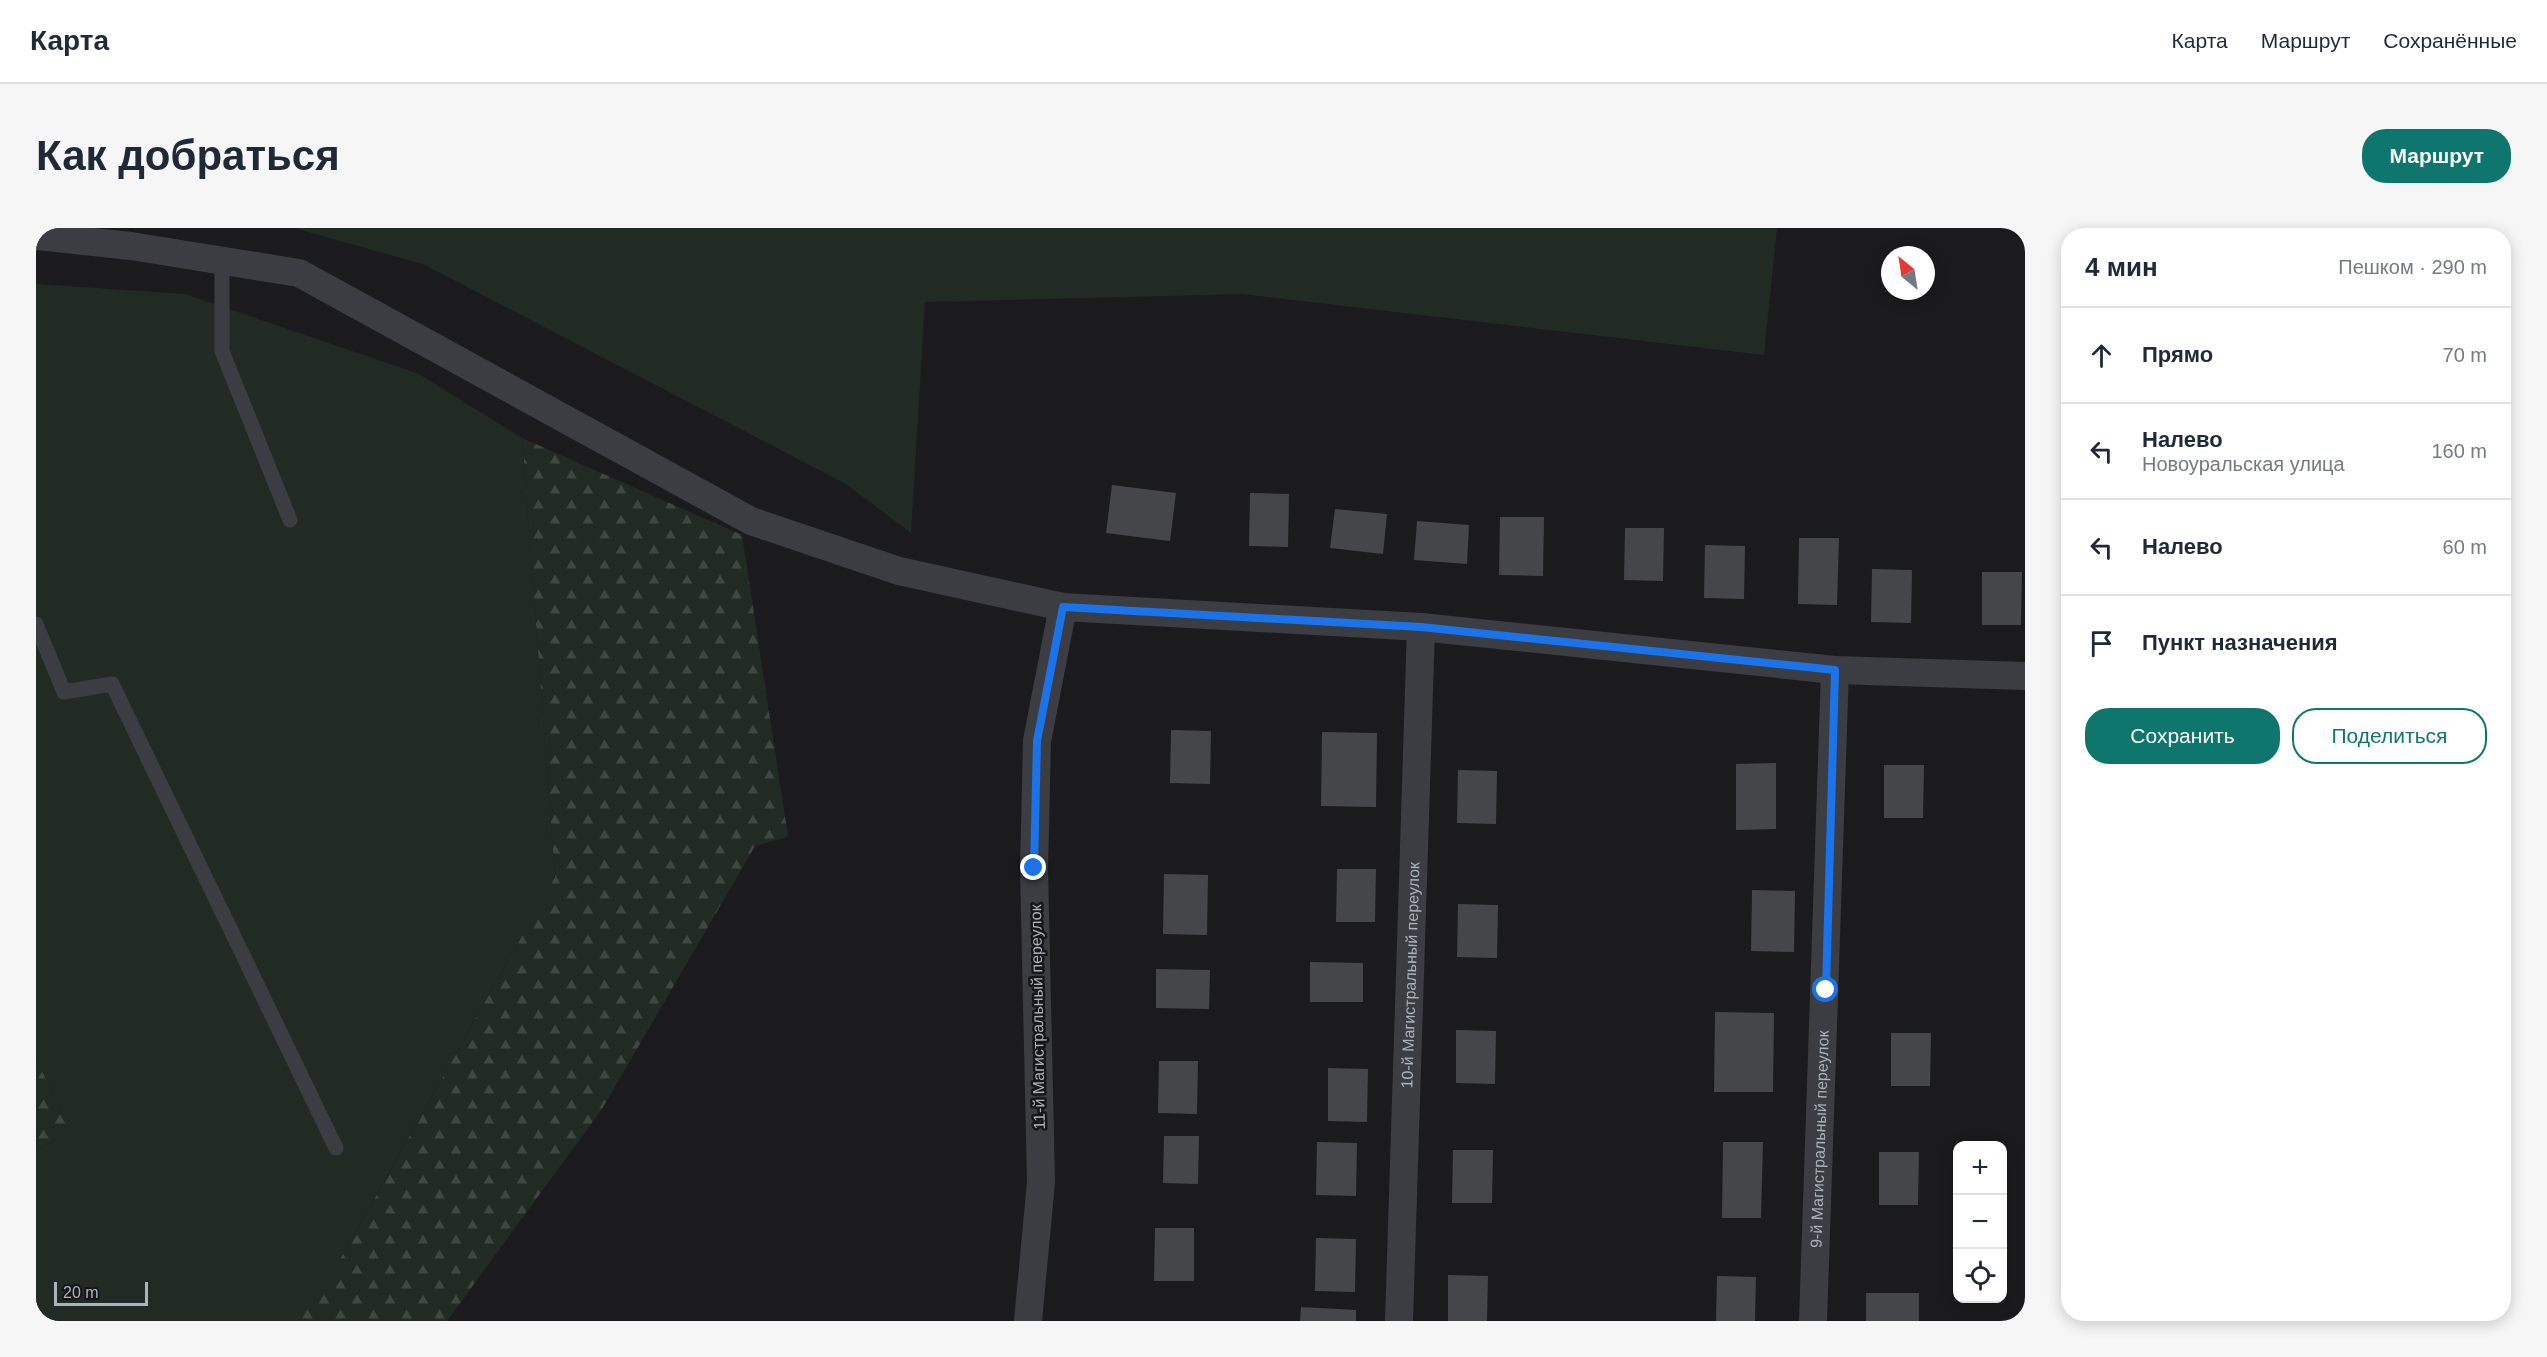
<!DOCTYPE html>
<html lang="ru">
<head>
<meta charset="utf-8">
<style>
	body { margin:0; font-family:Helvetica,sans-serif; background:#f6f6f7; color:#1f2937 }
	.controls { position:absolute; right:18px; bottom:18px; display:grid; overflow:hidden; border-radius:12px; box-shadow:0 3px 15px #0003 }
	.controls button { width:54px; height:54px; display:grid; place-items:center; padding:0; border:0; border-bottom:2px solid #e0e1e3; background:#fff; color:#1f2937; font:30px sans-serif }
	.compass { position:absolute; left:1845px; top:18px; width:54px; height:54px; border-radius:50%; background:#fff; box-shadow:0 3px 15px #0003; rotate:330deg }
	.scale { position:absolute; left:18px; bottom:15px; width:94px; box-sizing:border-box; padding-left:6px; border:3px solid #adb3bc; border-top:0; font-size:16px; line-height:21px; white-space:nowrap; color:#adb3bc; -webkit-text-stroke:4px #161618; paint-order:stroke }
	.stop { position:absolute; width:18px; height:18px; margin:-14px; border:4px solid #1a73e8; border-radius:50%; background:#fff }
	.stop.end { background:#1a73e8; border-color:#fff; box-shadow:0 2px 6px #0008 }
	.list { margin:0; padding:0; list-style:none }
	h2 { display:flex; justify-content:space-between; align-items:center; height:78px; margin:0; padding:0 24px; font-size:26px }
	h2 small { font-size:20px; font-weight:400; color:#747a83 }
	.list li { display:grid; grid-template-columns:39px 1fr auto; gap:18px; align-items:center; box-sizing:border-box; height:96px; padding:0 24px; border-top:2px solid #e0e1e3 }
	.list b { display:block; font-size:22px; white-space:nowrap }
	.list p { margin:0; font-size:20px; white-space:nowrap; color:#747a83 }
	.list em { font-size:20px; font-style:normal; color:#747a83 }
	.actions { display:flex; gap:12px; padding:18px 24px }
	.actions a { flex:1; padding:14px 0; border:2px solid #0f766e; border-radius:24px; text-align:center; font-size:21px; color:#0f766e }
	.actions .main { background:#0f766e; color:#fff }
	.icon { flex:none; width:33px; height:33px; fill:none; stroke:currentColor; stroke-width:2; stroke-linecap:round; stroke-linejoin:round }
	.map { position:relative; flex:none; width:1989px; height:1093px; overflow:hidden; border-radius:24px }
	header { display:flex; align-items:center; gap:36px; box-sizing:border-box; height:84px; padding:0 30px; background:#fff; border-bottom:2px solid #e0e1e3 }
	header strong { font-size:28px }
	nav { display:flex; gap:33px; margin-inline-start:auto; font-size:21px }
	.intro { display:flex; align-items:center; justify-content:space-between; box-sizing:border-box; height:144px; padding:0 36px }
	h1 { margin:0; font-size:42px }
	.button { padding:15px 27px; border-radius:24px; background:#0f766e; color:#fff; font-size:21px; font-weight:700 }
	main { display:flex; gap:36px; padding:0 36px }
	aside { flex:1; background:#fff; border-radius:24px; box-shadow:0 3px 15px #0003 }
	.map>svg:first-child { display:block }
	.forest { fill:url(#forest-firs) }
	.green { fill:#222b23 }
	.building { fill:#45464a }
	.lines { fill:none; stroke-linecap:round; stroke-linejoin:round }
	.lane { stroke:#3b3d42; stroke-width:15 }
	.street { stroke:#3b3d42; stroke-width:28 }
	.route { stroke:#1a73e8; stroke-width:8 }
	.labels { text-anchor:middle; stroke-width:5; stroke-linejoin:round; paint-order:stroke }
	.street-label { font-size:16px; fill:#adb3bc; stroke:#161618 }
</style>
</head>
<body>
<header>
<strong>Карта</strong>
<nav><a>Карта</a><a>Маршрут</a><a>Сохранённые</a></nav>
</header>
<div class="intro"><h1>Как добраться</h1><a class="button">Маршрут</a></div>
<main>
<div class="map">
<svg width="1989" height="1093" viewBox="0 0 1989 1093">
	<defs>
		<pattern id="forest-firs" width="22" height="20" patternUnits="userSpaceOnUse" patternTransform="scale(1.5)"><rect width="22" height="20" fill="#222b23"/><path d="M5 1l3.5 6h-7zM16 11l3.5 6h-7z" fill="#3f4741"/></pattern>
	</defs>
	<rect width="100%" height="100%" fill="#1b1b1d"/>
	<!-- forest -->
	<path class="forest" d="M486 210 706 307 752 609 719 618 566 881 411 1093H246L309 1023 519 649Z
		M0 830 34 901 0 924Z"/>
	<!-- green -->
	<path class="green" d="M258 0H1741L1728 127 1206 66 889 74 875 305 810 256 387 36Z
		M0 56 149 66 383 146 486 210 519 649 297 1044 250 1093H0V924L34 901 0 830Z"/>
	<!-- building -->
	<path class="building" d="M1076 257 1140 265 1134 313 1070 305Z
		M1214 265 1253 266 1252 319 1213 318Z
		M1299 281 1351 286 1347 326 1294 320Z
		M1464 289H1508L1507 348 1463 347Z
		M1381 293 1433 297 1431 336 1378 332Z
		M1589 300H1628L1627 353 1588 352Z
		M1763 310H1803L1801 377 1762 376Z
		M1669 317 1709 318 1708 371 1668 370Z
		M1836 341 1876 342 1875 395 1835 394Z
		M1946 344H1986L1985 397H1946Z
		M1135 502 1175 503 1174 556 1134 555Z
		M1286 504 1341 505 1340 579 1285 578Z
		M1740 535V601L1700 602V536Z
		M1848 537H1888L1887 590H1848Z
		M1422 542 1461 543 1460 596 1421 595Z
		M1301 641H1340L1339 694H1300Z
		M1128 646 1172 647 1171 707 1127 706Z
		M1716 662 1759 663 1758 724 1715 723Z
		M1422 676 1462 677 1461 730 1421 729Z
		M1274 734 1327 735V774H1274Z
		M1120 741 1174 742 1173 781 1120 780Z
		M1679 784 1738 785 1737 864H1678Z
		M1420 802 1460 803 1459 856 1420 855Z
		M1855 805H1895L1894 858H1855Z
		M1123 833H1162L1161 886 1122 885Z
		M1292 840 1332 841 1331 894 1292 893Z
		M1128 908H1163L1162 956 1127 955Z
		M1281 914 1321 915 1320 968 1280 967Z
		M1687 914H1727L1725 990H1686Z
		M1417 922H1457L1456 975H1416Z
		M1843 924H1883L1882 977H1843Z
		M1119 1000H1158V1053H1118Z
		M1280 1010 1320 1011 1319 1064 1279 1063Z
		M1412 1047 1452 1048 1451 1093H1412Z
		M1681 1048 1720 1049 1719 1093H1680Z
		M1830 1065H1883V1093H1830Z
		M1265 1079 1320 1082V1093H1264Z"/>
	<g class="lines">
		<!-- lane -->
		<path class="lane" d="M186 33V123L254 292
			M0 396 28 464 76 456 300 920"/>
		<!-- street -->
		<g class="street">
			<path d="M0 8 95 18 263 45 715 293 863 343 1027 379 1385 399 1799 442 1989 448"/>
			<path d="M992 1093 1005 954 998 641 1001 513 1027 379"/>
			<path id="s1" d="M1363 1093 1385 399"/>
			<path id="s2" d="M1777 1093 1799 442"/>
		</g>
	</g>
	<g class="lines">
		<!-- route -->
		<path class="route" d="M998 640 1001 513 1027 379 1385 399 1799 442 1790 762"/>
	</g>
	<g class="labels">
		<!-- street labels -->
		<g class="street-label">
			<text dy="6" stroke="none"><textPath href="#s1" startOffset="346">10-й Магистральный переулок</textPath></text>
			<text transform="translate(1001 789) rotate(-91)" y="6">11-й Магистральный переулок</text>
			<text dy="6" stroke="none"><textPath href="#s2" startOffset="182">9-й Магистральный переулок</textPath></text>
		</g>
	</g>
</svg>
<div class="controls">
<button>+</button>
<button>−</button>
<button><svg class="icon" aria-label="locate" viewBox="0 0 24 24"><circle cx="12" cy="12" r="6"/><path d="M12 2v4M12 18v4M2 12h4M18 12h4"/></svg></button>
</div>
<svg class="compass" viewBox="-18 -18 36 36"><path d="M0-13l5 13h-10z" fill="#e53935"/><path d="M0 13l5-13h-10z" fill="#747a83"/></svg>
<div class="scale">20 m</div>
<div class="stop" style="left:1790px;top:762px"></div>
<div class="stop end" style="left:998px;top:640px"></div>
</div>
<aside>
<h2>4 мин<small>Пешком · 290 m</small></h2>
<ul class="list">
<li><svg class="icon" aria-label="ahead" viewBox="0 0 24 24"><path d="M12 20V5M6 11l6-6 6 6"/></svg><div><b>Прямо</b></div><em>70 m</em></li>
<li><svg class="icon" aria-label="left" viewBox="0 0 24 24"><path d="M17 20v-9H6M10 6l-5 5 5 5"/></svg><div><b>Налево</b><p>Новоуральская улица</p></div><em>160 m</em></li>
<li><svg class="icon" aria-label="left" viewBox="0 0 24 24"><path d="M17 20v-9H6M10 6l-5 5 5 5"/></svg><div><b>Налево</b></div><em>60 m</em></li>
<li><svg class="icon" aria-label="arrive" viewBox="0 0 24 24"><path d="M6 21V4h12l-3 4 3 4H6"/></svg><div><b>Пункт назначения</b></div></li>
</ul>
<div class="actions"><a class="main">Сохранить</a><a>Поделиться</a></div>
</aside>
</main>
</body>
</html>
